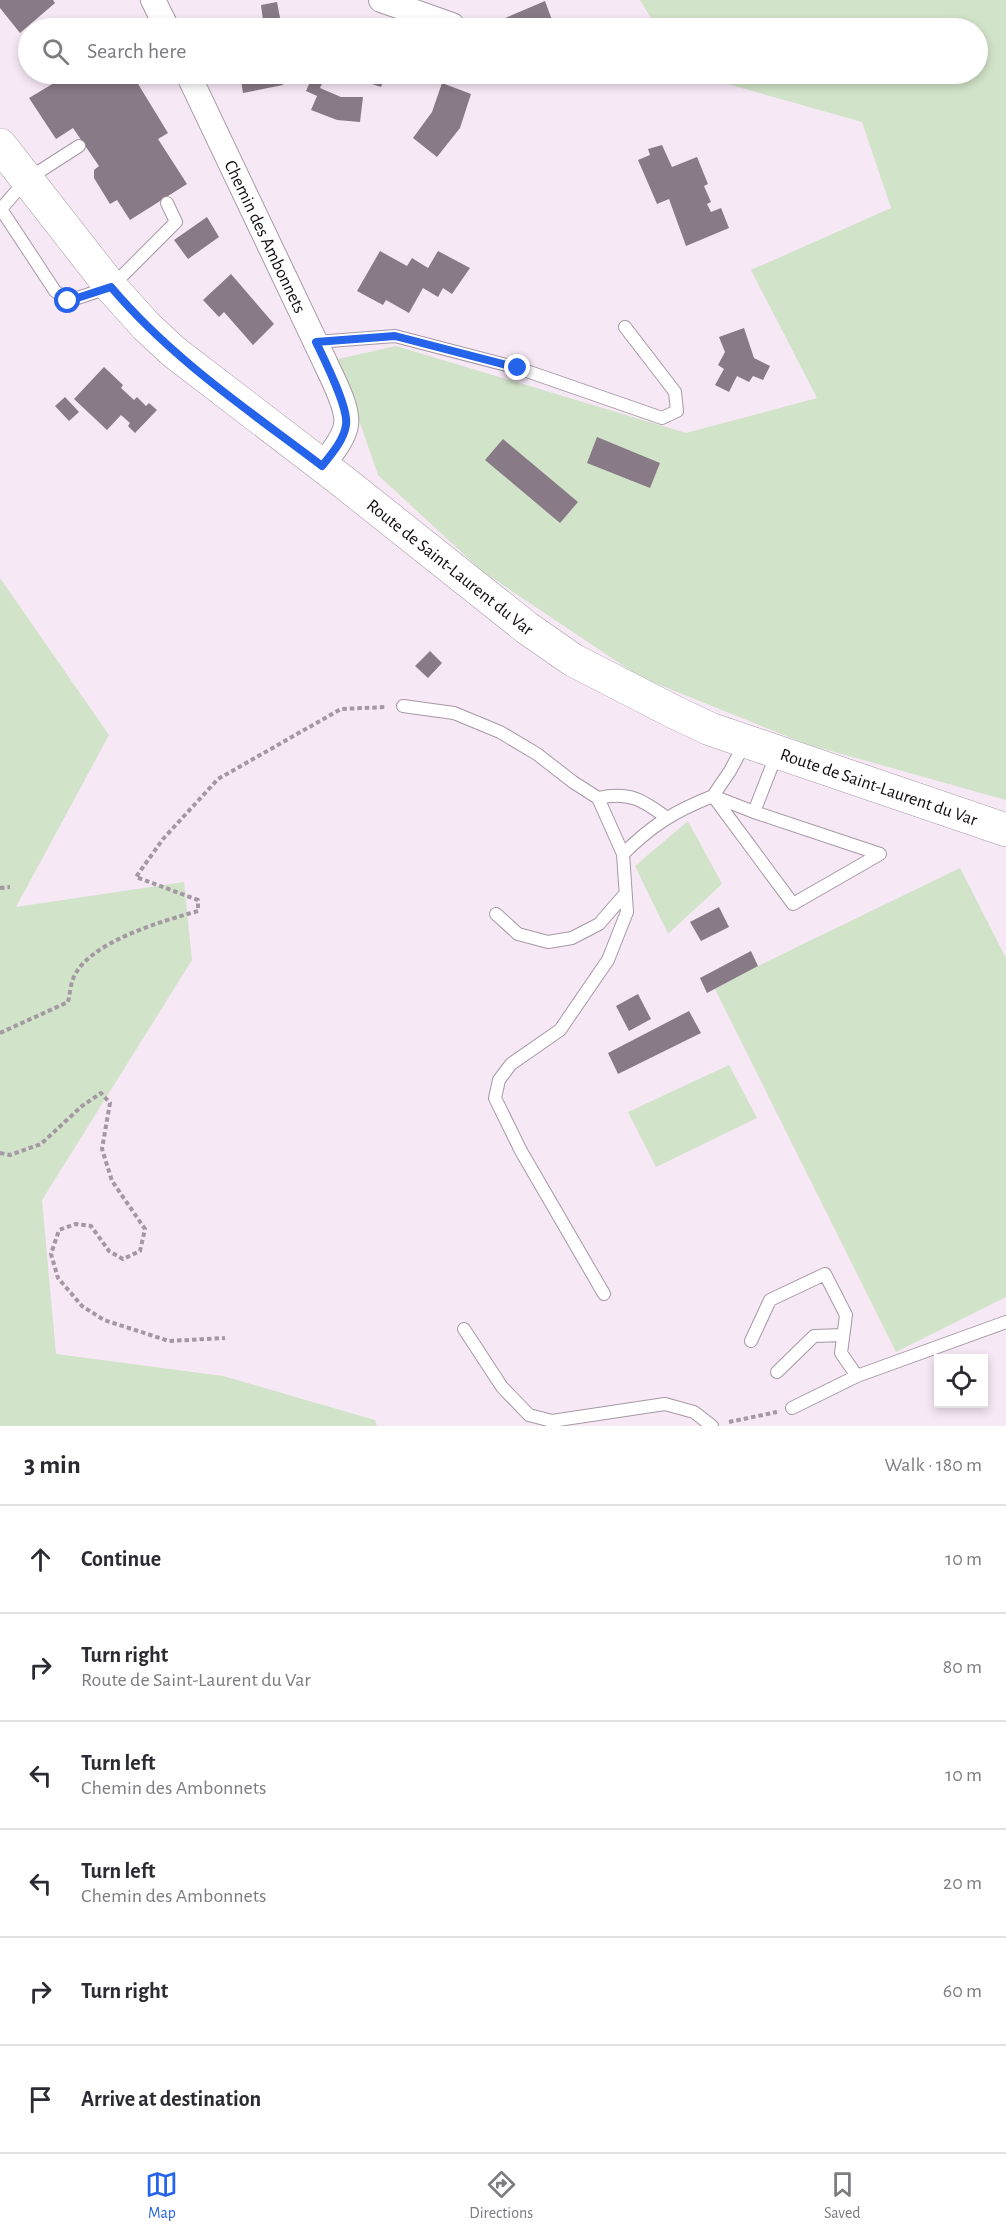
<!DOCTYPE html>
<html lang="en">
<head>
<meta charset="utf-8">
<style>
	body { margin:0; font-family:"Alegreya Sans",sans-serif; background:#f2f2f3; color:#2b2b33 }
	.controls { position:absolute; right:18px; bottom:18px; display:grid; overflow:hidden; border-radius:0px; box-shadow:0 3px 9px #0003 }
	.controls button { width:54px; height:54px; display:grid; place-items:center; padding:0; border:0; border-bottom:2px solid #e1e1e2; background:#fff; color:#2b2b33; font:30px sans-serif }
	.stop { position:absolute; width:18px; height:18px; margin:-14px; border:4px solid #2563eb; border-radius:50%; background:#fff }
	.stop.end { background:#2563eb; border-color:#fff; box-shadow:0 2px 6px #0008 }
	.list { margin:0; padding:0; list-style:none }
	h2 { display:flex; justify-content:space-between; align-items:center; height:78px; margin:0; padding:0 24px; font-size:26px }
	h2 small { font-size:20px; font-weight:400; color:#7c7c81 }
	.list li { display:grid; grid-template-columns:39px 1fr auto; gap:18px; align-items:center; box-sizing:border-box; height:108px; padding:0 24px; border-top:2px solid #e1e1e2 }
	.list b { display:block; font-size:22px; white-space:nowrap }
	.list p { margin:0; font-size:20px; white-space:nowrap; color:#7c7c81 }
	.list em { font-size:20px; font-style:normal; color:#7c7c81 }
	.icon { flex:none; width:33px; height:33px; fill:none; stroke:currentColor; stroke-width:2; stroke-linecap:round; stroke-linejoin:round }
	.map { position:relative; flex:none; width:1006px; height:1426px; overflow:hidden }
	.search { position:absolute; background:#fff; box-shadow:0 3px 9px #0003; left:18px; right:18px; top:18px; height:66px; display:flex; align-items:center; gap:15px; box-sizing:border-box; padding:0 21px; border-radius:33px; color:#7c7c81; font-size:22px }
	.sheet { height:726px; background:#fff }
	nav { display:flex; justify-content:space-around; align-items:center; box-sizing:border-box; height:84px; border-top:2px solid #e1e1e2; background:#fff; font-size:16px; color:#7c7c81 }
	nav a { display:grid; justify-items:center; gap:3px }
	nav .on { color:#2563eb }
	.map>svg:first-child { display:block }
	.green { fill:#d1e3c8 }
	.building { fill:#887a86 }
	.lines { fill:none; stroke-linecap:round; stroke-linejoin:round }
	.service-casing { stroke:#a698a5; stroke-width:14 }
	.minor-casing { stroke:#a698a5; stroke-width:26 }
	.secondary-casing { stroke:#a698a5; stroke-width:34 }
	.path { stroke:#a499a3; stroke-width:4; stroke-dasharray:4.5 3; stroke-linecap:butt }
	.service { stroke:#fff; stroke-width:12 }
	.minor { stroke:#fff; stroke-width:24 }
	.secondary { stroke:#fff; stroke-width:33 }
	.route { stroke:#2563eb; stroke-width:8 }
	.labels { text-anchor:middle; stroke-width:6; stroke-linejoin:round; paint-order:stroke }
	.street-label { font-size:18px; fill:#100b0f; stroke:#fff }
</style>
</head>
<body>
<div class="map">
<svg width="1006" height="1426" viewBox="0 0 1006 1426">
	<rect width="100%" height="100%" fill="#f7e8f6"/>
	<!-- green -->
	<path class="green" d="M640 0H1006V800L806 744 640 677 482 571 378 475 338 359 396 346 686 433 817 398 751 270 891 208 862 122 692 74H978V28H657Z
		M0 578 109 735 16 907 184 882 192 960 42 1200 56 1354 223 1376 375 1420 377 1426H0Z
		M688 821 722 884 668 934 635 866Z
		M960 868 1006 958V1297L896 1352 715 989 758 966Z
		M729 1065 757 1118 656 1167 628 1112Z"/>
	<!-- building -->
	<path class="building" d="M0 0H53L55 3 20 33 0 8Z
		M545 1 555 28H509L505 18Z
		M277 2 282 28H264L261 5Z
		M69 74H132L168 133 158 139 187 184 130 220 117 200 110 204 94 178V170L99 166 73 128 56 139 29 98Z
		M240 74H281L283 85 243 93Z
		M372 74H386L381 87 369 83Z
		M313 75 324 79 320 88 341 97H363L360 122 337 120 311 110 317 96 306 91Z
		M442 83 471 94 460 128 437 157 413 138 432 112Z
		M662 145 672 167 697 157 708 184 704 186 711 202 707 204 711 212 721 208 729 228 686 246 669 199 657 204 638 160 650 155 648 149Z
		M207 217 219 237 188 259 174 240Z
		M380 251 407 266 412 258 428 268 438 251 470 268 452 294 443 288 438 297 423 288 409 313 386 300 383 305 357 291Z
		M231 274 274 324 253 345 224 312 219 317 203 300Z
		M744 328 754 358 770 366 763 380 753 376 749 382 737 376 729 392 715 385 724 369 718 365 725 352 719 337Z
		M104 367 123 385 121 388 134 400 137 397 146 406 149 403 157 410 135 433 128 426 130 423 121 415 107 430 74 399Z
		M65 397 79 412 69 421 55 406Z
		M597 437 660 463 650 488 587 463Z
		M503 439 578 502 560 523 485 460Z
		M430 651 442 663 428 678 415 666Z
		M719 907 729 927 701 941 690 922Z
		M751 951 758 966 707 993 700 978Z
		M638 994 651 1019 629 1031 616 1006Z
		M689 1011 701 1033 618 1074 608 1053Z"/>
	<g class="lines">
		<defs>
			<path id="service" d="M79 146 26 180 1 209 55 291 68 301 111 287 176 222 167 203
				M316 342 395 336 518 368 662 418 677 411 675 392 625 327
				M403 706 454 713 500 732 537 754 573 782 598 798 623 854
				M745 743 730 771 713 796 793 904 880 854 754 812 777 753
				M598 798C629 791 643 800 667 818
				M496 914 518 934 548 942 572 938 599 924 625 894
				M604 1294 521 1151 495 1098 499 1080 511 1064 560 1030 608 960 627 912 623 854C652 825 675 811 713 796L754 812
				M464 1329 502 1387 529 1415 552 1421 665 1404 694 1412 712 1426
				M751 1341 770 1300 825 1274 846 1315 841 1353 857 1376
				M777 1372 814 1336 843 1335
				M792 1408 857 1376 1006 1322"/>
			<g id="minor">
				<path d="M153 0 167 28"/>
				<path d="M381 0 452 25"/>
				<path id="s1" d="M188 74 325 362C332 378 349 408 346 425 344 439 330 455 322 466"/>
			</g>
			<g id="secondary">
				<path id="s2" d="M0 145 111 287 146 326 174 352 341 480 527 628 573 660 674 712 710 729 1006 830"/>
			</g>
		</defs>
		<!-- service casing -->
		<use href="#service" class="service-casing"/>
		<!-- minor casing -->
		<use href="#minor" class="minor-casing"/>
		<!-- secondary casing -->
		<use href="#secondary" class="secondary-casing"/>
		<!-- path -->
		<path class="path" d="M0 888 10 887
			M0 1033 68 1002C70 995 70 986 73 979 87 942 163 921 198 911V900L136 877 163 839 218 779 341 709 387 707
			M0 1153 10 1155 41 1144 82 1106 101 1093 110 1103 102 1149 112 1181 145 1229 140 1251 123 1259 109 1251 91 1226 76 1224 59 1230 51 1254 58 1278 82 1306 104 1320 169 1341 225 1338
			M729 1422 777 1412"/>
		<!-- service -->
		<use href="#service" class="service"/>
		<!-- minor -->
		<use href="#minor" class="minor"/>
		<!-- secondary -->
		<use href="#secondary" class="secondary"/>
	</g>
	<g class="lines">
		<!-- route -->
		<path class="route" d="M68 301 111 287C171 358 248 410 322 466 331 455 344 440 346 425 349 408 324 359 316 342L395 336 518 368"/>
	</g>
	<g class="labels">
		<!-- street labels -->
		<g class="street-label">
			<text dy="6" stroke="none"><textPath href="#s1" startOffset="180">Chemin des Ambonnets</textPath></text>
			<text dy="6" stroke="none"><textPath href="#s2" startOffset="621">Route de Saint-Laurent du Var</textPath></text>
			<text dy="6" stroke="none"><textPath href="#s2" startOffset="1107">Route de Saint-Laurent du Var</textPath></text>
		</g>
	</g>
</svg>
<div class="controls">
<button><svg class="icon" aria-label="locate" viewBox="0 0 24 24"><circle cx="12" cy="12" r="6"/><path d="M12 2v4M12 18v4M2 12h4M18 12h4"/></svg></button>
</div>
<div class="stop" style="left:68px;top:301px"></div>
<div class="stop end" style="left:518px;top:368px"></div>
<div class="search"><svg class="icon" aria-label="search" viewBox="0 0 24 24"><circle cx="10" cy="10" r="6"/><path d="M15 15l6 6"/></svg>Search here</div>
</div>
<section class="sheet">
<h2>3 min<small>Walk · 180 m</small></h2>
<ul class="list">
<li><svg class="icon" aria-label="ahead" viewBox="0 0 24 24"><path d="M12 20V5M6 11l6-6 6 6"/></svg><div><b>Continue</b></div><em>10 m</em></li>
<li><svg class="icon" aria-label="right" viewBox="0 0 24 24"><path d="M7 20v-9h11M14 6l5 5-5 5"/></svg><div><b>Turn right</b><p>Route de Saint-Laurent du Var</p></div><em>80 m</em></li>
<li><svg class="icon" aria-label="left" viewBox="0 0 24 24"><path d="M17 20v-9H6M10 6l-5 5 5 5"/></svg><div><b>Turn left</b><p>Chemin des Ambonnets</p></div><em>10 m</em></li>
<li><svg class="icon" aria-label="left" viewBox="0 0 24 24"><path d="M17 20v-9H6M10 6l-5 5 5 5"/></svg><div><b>Turn left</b><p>Chemin des Ambonnets</p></div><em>20 m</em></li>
<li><svg class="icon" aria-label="right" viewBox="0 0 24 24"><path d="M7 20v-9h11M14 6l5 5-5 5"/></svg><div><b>Turn right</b></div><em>60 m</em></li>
<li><svg class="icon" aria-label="arrive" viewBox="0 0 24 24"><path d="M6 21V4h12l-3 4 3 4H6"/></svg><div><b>Arrive at destination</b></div></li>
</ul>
</section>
<nav>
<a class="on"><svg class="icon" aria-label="map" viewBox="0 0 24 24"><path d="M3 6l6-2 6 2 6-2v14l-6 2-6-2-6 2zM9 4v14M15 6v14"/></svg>Map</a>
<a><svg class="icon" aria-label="directions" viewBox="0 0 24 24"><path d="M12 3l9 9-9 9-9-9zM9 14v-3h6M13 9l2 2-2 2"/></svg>Directions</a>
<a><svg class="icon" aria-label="saved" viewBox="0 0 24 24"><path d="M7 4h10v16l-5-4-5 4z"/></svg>Saved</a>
</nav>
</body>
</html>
